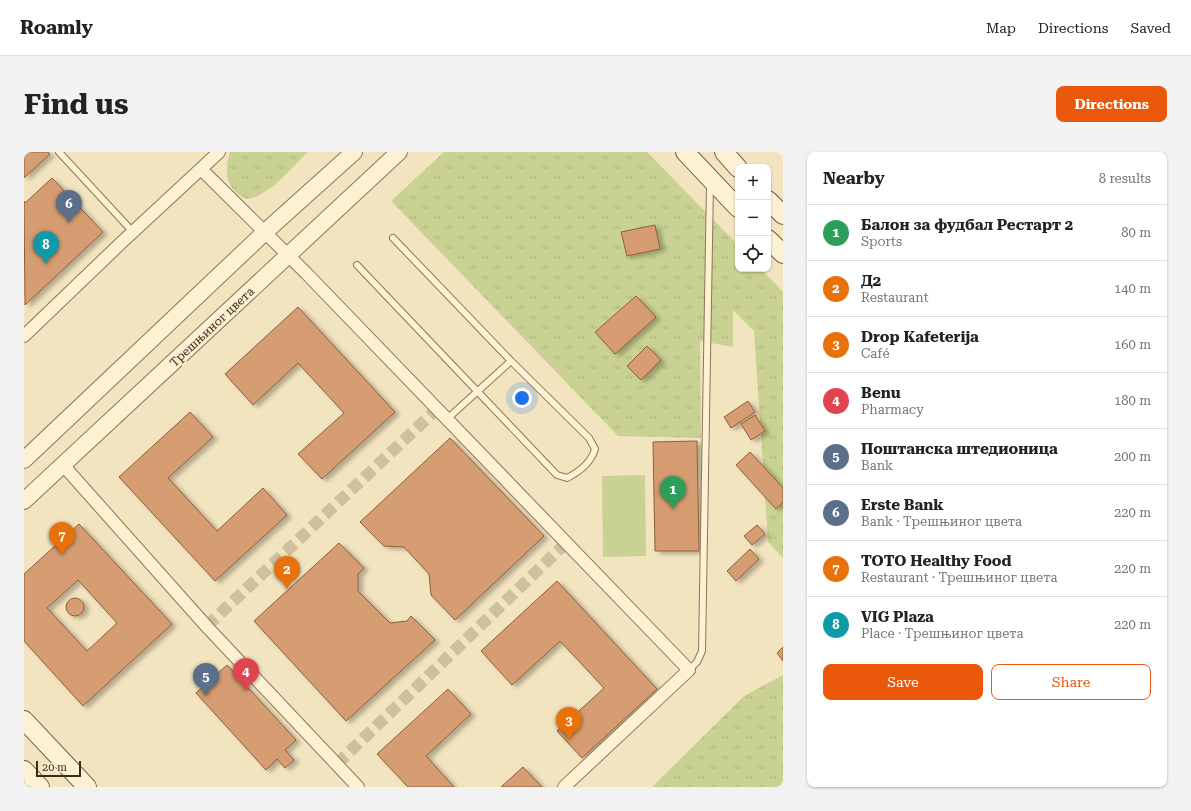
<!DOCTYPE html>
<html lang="en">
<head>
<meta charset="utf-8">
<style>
	body { margin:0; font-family:"Roboto Serif",serif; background:#f2f2f2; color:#222 }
	.controls { position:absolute; right:12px; top:12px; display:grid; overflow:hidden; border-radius:8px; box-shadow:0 1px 3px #0004 }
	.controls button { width:36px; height:36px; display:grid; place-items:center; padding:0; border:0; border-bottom:1px solid #e0e0e0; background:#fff; color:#222; font:20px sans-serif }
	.scale { position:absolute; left:12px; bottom:10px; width:45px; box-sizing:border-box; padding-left:4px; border:2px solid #3c2c1c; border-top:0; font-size:11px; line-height:14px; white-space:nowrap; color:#3c2c1c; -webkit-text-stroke:3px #f9eed1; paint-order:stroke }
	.you { position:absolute; left:498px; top:246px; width:14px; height:14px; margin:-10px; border:3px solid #fff; border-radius:50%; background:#1a73e8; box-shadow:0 0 0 6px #1a73e833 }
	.badge { display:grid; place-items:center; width:26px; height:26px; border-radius:50%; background:#ea580c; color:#fff; font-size:13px; font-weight:700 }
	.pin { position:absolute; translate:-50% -33px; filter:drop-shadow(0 1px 2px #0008) }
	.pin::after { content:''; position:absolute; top:21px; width:14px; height:12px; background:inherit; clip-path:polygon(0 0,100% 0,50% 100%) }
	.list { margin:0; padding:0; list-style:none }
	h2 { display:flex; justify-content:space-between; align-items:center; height:52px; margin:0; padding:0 16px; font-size:17px }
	h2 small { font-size:13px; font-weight:400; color:#767676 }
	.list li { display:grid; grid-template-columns:26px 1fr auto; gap:12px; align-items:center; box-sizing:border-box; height:56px; padding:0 16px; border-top:1px solid #e0e0e0 }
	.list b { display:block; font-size:15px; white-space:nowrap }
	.list p { margin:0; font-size:13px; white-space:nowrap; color:#767676 }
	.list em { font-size:13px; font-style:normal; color:#767676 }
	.actions { display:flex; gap:8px; padding:12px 16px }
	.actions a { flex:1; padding:9px 0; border:1px solid #ea580c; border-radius:8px; text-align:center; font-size:14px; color:#ea580c }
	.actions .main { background:#ea580c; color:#fff }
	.icon { flex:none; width:22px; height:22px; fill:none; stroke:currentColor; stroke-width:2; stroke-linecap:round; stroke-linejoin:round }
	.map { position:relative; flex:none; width:759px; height:635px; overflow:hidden; border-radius:8px }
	header { display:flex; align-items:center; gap:24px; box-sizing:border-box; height:56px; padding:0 20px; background:#fff; border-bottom:1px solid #e0e0e0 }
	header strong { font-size:19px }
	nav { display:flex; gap:22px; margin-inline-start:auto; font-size:14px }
	.intro { display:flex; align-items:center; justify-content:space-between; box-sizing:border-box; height:96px; padding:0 24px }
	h1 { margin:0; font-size:28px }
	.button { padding:10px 18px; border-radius:8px; background:#ea580c; color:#fff; font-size:14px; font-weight:700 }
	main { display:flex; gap:24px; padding:0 24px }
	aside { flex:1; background:#fff; border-radius:8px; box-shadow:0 1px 3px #0004 }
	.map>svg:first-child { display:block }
	.grass { fill:url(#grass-tufts) }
	.garden { fill:#cad293 }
	.building { fill:#d59d71; stroke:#905d39; fill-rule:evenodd; filter:url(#shadow) }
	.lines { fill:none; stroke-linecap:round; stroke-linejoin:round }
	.minor-tunnel { stroke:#cebf9f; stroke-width:12; stroke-dasharray:12 6; stroke-linecap:butt }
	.service-casing { stroke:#8e7556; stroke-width:8 }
	.minor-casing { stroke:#8e7556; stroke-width:14 }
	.tertiary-casing { stroke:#8e7556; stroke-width:18 }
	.secondary-casing { stroke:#705539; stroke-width:20 }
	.service { stroke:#fdf1d4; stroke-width:6 }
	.minor { stroke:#fdf1d4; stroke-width:12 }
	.tertiary { stroke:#fdf1d4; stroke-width:16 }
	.secondary { stroke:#fdf1d4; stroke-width:18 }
	.labels { text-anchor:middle; stroke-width:4; stroke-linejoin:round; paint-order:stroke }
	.street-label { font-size:12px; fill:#3c2c1c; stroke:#f9eed1 }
</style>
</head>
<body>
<header>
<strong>Roamly</strong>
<nav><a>Map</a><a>Directions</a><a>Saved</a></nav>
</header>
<div class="intro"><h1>Find us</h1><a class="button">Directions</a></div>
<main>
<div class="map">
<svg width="759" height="635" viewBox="0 0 759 635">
	<defs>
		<pattern id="grass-tufts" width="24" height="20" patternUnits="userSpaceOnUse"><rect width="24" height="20" fill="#cad293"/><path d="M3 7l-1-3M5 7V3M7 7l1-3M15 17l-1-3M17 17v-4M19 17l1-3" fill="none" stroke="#aeb47e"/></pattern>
		<filter id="shadow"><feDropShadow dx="4.5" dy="2.5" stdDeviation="2" flood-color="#0004"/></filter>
	</defs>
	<rect width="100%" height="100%" fill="#f3e4c0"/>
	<!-- grass -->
	<path class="grass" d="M206 0H284C266 17 247 43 223 47 201 38 200 21 206 0Z
		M420 0H623L714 93V117H737L759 140V406L744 390 730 179 709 158V195L676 189 677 286 594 284 367 49Z
		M759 523V635H628L720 544Z"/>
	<!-- garden -->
	<path class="garden" d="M621 323 622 404 579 405 578 324Z"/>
	<!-- building -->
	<path class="building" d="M0 0H24L26 2 0 26Z
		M28 26 79 80 1 153 0 49 1 51Z
		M631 73 636 97 603 104 597 80Z
		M612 144 632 165 591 202 571 180Z
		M274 155 371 260 298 327 274 302 320 261 274 211 229 253 201 222Z
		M623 194 637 208 617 228 603 214Z
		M724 249 731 260 707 276 700 265Z
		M166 260 189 285 144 326 193 379 239 336 263 363 191 429 95 325Z
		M731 263 741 279 727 288 717 272Z
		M426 286 520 384 431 468 407 443 405 422 380 395 360 394 336 370Z
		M673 289 675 399H631L629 290Z
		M726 300 759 336V350L752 357 712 313Z
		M55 372 148 472 59 554 0 489V422ZM54 428 93 471 63 499 23 456Z
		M733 373 741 382 728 393 720 384Z
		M315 391 340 416 334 422V439L366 471 383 469 387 464 411 488 322 569 230 469Z
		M726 397 735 407 712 429 703 419Z
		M533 429 633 537 558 606 533 579 580 536 536 489 488 533 457 499Z
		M42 455a9 9 0 1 1 18 0a9 9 0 1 1-18 0Z
		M759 495V509L753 501Z
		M203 513 272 588 261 598 270 608 261 616 253 607 242 618 172 541 183 531 176 523 185 515 192 523Z
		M424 537 447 562 402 604 430 635H384L353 602Z
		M499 615 518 635H477Z"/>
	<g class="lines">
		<!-- minor-tunnel -->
		<path class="minor-tunnel" d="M183 474 413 257
			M313 612 542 391"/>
		<defs>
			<path id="service" d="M35 0 109 80
				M333 113 533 323 543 326C555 320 567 311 571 297L565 286 487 209 369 86
				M423 267 487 209
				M665 518 673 510 678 499 686 32"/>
			<path id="minor" d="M177 17 282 121 665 518 540 635
				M0 184 98 90 195 0
				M39 313 184 476 334 635"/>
			<path id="tertiary" d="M0 308 241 80 330 0
				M0 349 375 0"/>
			<path id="secondary" d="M661 0 714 56
				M700 0 714 16
				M744 48 759 63
				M744 87 759 102
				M0 568 63 635
				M0 618 16 635"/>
		</defs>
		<!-- service casing -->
		<use href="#service" class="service-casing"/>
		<!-- minor casing -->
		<use href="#minor" class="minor-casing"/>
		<!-- tertiary casing -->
		<use href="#tertiary" class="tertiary-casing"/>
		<!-- secondary casing -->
		<use href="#secondary" class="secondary-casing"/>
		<!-- service -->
		<use href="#service" class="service"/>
		<!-- minor -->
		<use href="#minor" class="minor"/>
		<!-- tertiary -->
		<use href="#tertiary" class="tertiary"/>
		<!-- secondary -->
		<use href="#secondary" class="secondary"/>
	</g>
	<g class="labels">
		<!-- street labels -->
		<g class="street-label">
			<text transform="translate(188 175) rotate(-43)" y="4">Трешњиног цвета</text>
		</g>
	</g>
</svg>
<div class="controls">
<button>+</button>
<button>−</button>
<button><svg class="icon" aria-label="locate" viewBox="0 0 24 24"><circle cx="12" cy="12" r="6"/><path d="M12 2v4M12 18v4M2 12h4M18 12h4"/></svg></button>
</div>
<div class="scale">20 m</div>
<div class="you"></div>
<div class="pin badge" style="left:649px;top:357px;background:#2e9e5b">1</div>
<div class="pin badge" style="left:263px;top:437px;background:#e8710a">2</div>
<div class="pin badge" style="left:545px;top:588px;background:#e8710a">3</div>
<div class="pin badge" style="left:222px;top:539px;background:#e0444e">4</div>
<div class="pin badge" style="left:182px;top:544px;background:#5c6f8a">5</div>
<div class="pin badge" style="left:45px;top:71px;background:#5c6f8a">6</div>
<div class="pin badge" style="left:38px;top:403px;background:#e8710a">7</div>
<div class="pin badge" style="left:22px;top:112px;background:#0f9aa8">8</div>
</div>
<aside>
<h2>Nearby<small>8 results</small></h2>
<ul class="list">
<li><span class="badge" style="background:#2e9e5b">1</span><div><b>Балон за фудбал Рестарт 2</b><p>Sports</p></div><em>80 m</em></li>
<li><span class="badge" style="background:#e8710a">2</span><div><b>Д2</b><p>Restaurant</p></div><em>140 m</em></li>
<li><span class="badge" style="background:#e8710a">3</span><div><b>Drop Kafeterija</b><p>Café</p></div><em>160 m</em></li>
<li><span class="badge" style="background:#e0444e">4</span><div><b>Benu</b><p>Pharmacy</p></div><em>180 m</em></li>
<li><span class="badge" style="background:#5c6f8a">5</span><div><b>Поштанска штедионица</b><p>Bank</p></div><em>200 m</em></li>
<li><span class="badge" style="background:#5c6f8a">6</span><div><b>Erste Bank</b><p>Bank · Трешњиног цвета</p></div><em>220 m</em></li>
<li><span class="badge" style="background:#e8710a">7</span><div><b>TOTO Healthy Food</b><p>Restaurant · Трешњиног цвета</p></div><em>220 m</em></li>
<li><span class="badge" style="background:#0f9aa8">8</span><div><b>VIG Plaza</b><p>Place · Трешњиног цвета</p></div><em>220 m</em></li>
</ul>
<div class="actions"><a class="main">Save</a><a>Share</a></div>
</aside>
</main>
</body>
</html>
